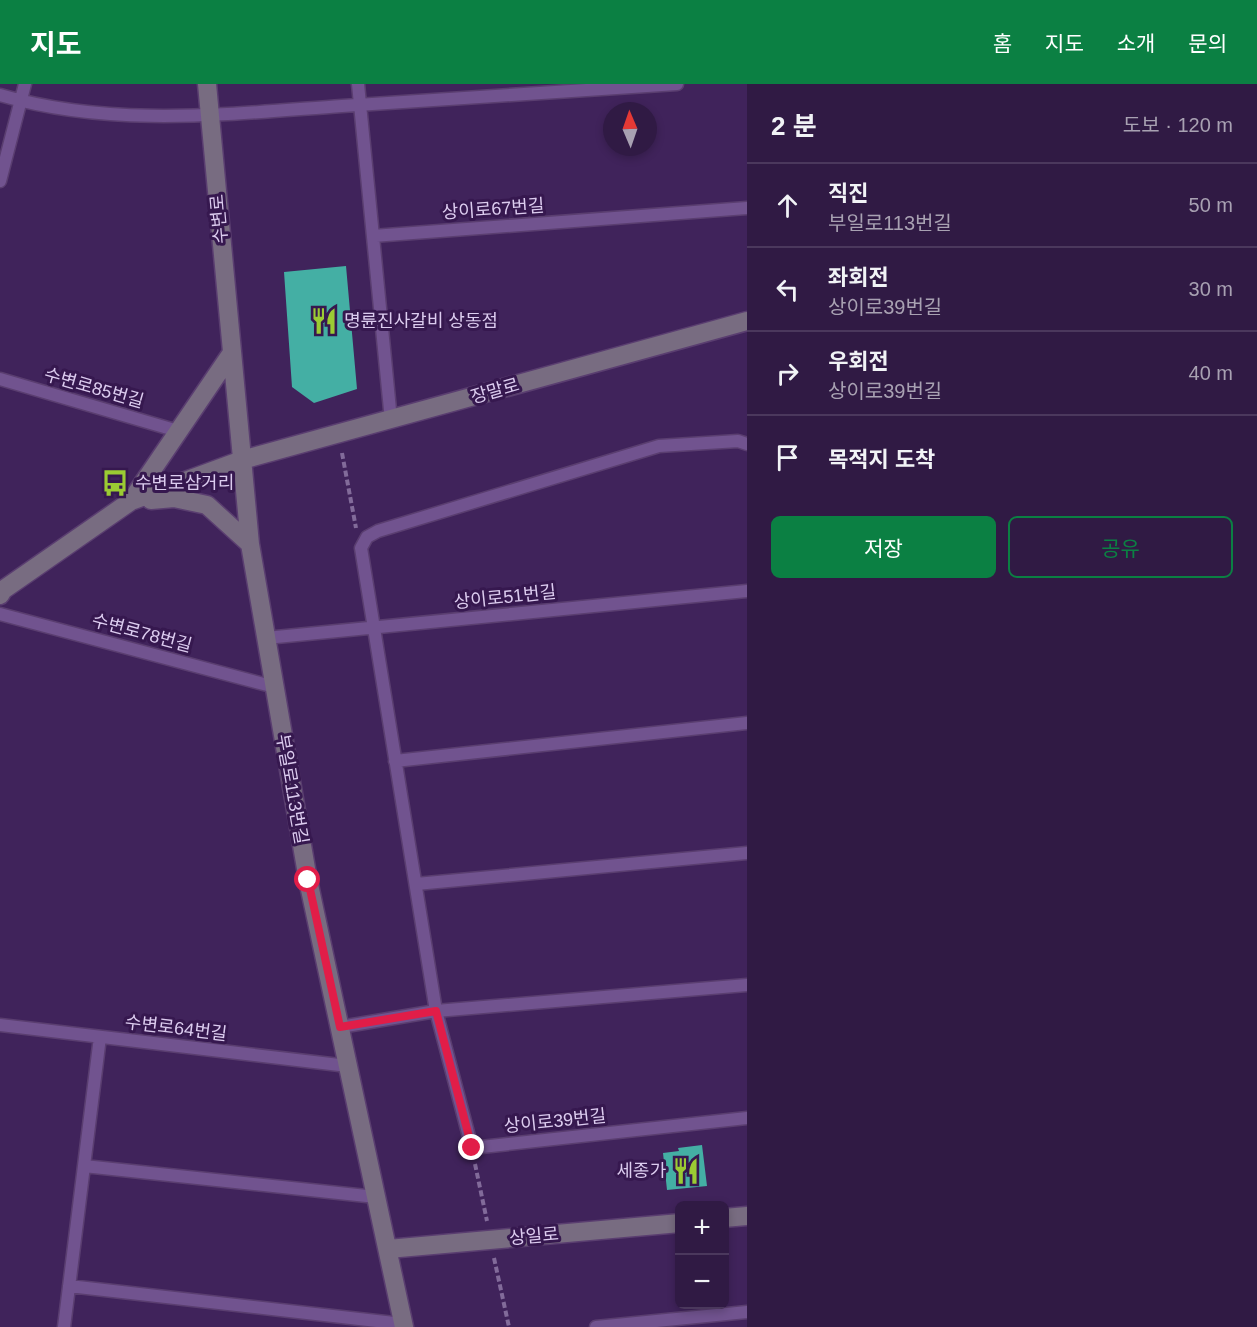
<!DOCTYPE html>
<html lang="ko">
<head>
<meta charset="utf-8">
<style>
	body { margin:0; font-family:Helvetica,"Noto Sans KR",sans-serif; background:#3c274f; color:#f1f3f6 }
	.controls { position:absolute; right:18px; bottom:18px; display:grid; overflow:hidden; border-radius:9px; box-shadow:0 3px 9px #0003 }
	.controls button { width:54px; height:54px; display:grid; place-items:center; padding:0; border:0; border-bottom:2px solid #4b385d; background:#301a44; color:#f1f3f6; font:30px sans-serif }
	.compass { position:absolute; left:603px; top:18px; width:54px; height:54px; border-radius:50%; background:#301a44; box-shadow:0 3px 9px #0003; rotate:358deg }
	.stop { position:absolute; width:18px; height:18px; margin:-14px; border:4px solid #e11d48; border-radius:50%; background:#fff }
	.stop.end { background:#e11d48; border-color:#fff; box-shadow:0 2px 6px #0008 }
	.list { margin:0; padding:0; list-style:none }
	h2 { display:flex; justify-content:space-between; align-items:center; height:78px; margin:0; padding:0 24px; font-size:26px }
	h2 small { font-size:20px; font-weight:400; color:#a8a1b2 }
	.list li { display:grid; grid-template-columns:39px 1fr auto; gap:18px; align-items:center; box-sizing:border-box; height:84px; padding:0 24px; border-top:2px solid #4b385d }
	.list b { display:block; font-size:22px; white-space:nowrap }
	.list p { margin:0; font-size:20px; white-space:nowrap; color:#a8a1b2 }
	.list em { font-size:20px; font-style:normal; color:#a8a1b2 }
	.actions { display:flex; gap:12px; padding:18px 24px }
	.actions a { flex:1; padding:14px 0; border:2px solid #0b8043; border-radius:9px; text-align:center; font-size:21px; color:#0b8043 }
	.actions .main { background:#0b8043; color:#fff }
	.icon { flex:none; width:33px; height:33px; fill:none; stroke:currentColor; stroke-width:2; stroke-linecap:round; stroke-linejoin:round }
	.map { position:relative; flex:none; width:747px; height:1243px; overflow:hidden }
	header { display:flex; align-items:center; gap:36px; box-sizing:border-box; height:84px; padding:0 30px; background:#0b8043; color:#fff }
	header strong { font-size:28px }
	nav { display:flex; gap:33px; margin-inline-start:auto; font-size:21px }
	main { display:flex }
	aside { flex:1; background:#301a44 }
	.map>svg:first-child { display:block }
	.building { fill:#44afa4 }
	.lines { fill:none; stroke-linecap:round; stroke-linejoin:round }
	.lane-casing { stroke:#5a3e70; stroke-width:15 }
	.secondary-casing { stroke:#5a3e70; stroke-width:21 }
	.path { stroke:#826b9a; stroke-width:4; stroke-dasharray:6 3; stroke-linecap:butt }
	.lane { stroke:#71538f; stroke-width:12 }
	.secondary { stroke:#786c81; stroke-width:18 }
	.route { stroke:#e11d48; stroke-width:8 }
	.labels { text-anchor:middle; stroke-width:6; stroke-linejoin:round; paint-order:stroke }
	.street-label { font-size:18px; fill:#dcccef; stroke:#36184f }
	.poi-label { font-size:18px; fill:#dcccef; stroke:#36184f; text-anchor:start }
</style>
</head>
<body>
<header>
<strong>지도</strong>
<nav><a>홈</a><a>지도</a><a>소개</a><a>문의</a></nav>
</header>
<main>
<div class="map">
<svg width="747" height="1243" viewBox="0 0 747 1243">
	<rect width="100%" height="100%" fill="#40235b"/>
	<!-- building -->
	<path class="building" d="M346 182 357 305 314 319 292 303 284 188Z
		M702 1061 707 1102 667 1106 663 1069 679 1067 678 1064Z"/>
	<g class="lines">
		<defs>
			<path id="lane" d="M358 0 391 336
				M0 11C112 44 228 30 342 22 454 15 566 7 677 0
				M0 97 25 0
				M373 152 747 124
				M0 295 178 347
				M747 360 738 357 659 362 378 447 367 453 361 464 436 927 472 1064 747 1034
				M0 530 275 603
				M266 554 747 507
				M395 677 747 639
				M416 800 747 769
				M0 941 348 982
				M340 943 436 927 747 901
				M84 1082 376 1113
				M69 1202 403 1240
				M64 1243 100 953
				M596 1243 747 1228"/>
			<path id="secondary" d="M207 0 250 460 308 796 404 1243
				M151 416 174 414 207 421 250 460
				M131 417 231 270
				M0 511 3 506 131 417 242 376 747 237
				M724 1134 747 1132
				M388 1165 680 1139"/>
		</defs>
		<!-- lane casing -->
		<use href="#lane" class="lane-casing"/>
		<!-- secondary casing -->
		<use href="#secondary" class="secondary-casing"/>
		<!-- path -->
		<path class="path" d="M342 369 356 444
			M475 1080 487 1137
			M494 1174 509 1243"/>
		<!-- lane -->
		<use href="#lane" class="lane"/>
		<!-- secondary -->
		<use href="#secondary" class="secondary"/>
	</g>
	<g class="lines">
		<!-- route -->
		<path class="route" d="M308 796 340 943 436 927 472 1064"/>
	</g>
	<!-- icons -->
	<defs>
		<symbol id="restaurant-bare" viewBox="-9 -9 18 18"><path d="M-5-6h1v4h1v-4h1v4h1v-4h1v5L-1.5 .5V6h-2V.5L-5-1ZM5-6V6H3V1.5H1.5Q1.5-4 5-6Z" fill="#9bcb33" stroke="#36184f" stroke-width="2.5" paint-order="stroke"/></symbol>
		<symbol id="bus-bare" viewBox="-9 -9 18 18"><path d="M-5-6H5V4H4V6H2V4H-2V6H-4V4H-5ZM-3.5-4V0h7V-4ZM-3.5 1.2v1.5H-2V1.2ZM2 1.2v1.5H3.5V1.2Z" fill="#9bcb33" stroke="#36184f" stroke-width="2.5" paint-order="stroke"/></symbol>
	</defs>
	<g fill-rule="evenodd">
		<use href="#restaurant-bare" x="305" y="218" width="38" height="38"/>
		<use href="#bus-bare" x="96" y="380" width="38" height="38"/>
		<use href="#restaurant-bare" x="667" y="1068" width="38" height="38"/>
	</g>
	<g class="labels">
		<!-- street labels -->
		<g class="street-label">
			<text transform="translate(493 125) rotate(-4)" y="6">상이로67번길</text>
			<text transform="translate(219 135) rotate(-95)" y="6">수변로</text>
			<text transform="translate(94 304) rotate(16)" y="6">수변로85번길</text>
			<text transform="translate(495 307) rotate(-16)" y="6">장말로</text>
			<text transform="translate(505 513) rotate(-6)" y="6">상이로51번길</text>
			<text transform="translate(142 549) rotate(15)" y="6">수변로78번길</text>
			<text transform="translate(292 705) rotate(80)" y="6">부일로113번길</text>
			<text transform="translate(176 944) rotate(7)" y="6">수변로64번길</text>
			<text transform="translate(555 1037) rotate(-6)" y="6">상이로39번길</text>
			<text transform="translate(534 1152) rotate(-5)" y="6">상일로</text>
		</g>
		<!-- poi labels -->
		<g class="poi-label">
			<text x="344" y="243">명륜진사갈비 상동점</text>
			<text x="135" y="405">수변로삼거리</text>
			<text x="666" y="1093" text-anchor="end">세종가</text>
		</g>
	</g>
</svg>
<div class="controls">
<button>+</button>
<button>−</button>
</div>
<svg class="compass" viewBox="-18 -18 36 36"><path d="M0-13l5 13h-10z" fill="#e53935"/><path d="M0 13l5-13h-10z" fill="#a8a1b2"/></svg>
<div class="stop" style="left:308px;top:796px"></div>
<div class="stop end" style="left:472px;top:1064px"></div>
</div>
<aside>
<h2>2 분<small>도보 · 120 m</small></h2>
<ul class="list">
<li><svg class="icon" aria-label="ahead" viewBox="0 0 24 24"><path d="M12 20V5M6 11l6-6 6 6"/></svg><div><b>직진</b><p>부일로113번길</p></div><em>50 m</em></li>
<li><svg class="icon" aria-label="left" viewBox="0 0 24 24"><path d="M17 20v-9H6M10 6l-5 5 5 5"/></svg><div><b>좌회전</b><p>상이로39번길</p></div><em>30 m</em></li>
<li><svg class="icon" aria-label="right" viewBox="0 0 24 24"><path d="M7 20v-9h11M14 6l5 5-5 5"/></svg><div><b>우회전</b><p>상이로39번길</p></div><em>40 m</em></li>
<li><svg class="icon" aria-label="arrive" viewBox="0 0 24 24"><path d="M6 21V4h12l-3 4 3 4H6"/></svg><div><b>목적지 도착</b></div></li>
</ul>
<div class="actions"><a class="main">저장</a><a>공유</a></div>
</aside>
</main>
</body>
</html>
